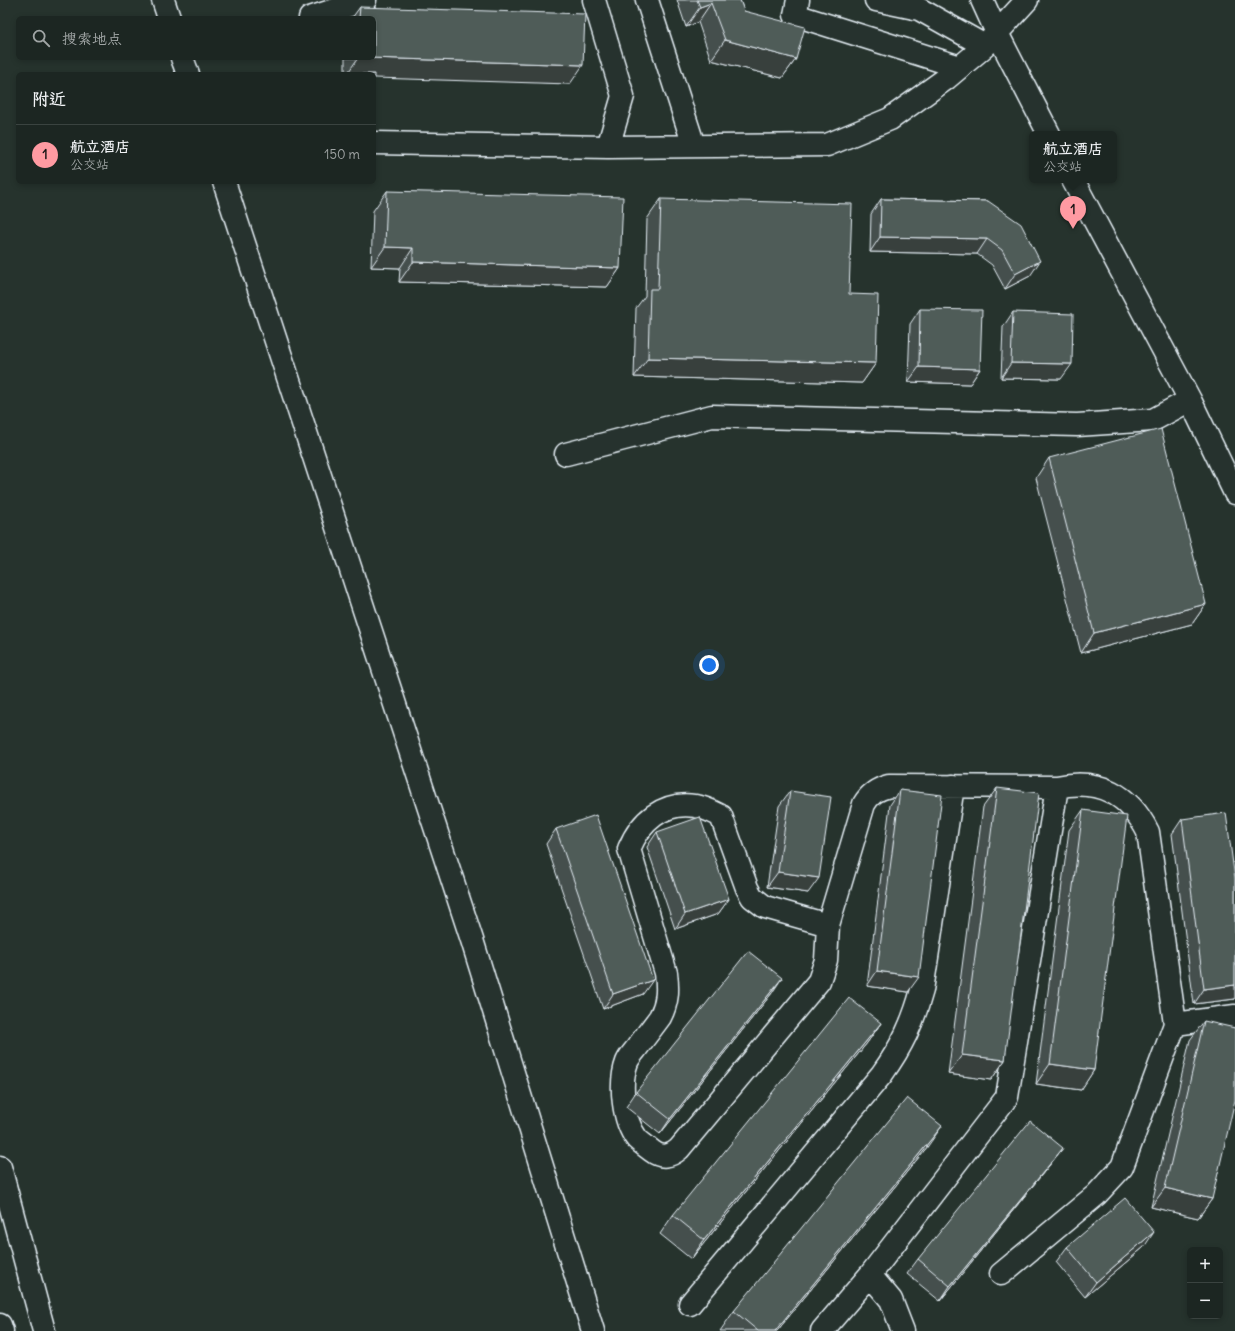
<!DOCTYPE html>
<html lang="zh">
<head>
<meta charset="utf-8">
<style>
	body { margin:0; font-family:Delius,"LXGW WenKai TC",sans-serif; background:#252e2a; color:#f1f3f6 }
	.controls { position:absolute; right:12px; bottom:12px; display:grid; overflow:hidden; border-radius:6px; box-shadow:0 2px 6px #0003 }
	.controls button { width:36px; height:36px; display:grid; place-items:center; padding:0; border:0; border-bottom:1px solid #3a4340; background:#1c2622; color:#f1f3f6; font:20px sans-serif }
	.you { position:absolute; left:709px; top:665px; width:14px; height:14px; margin:-10px; border:3px solid #fff; border-radius:50%; background:#1a73e8; box-shadow:0 0 0 6px #1a73e833 }
	.badge { display:grid; place-items:center; width:26px; height:26px; border-radius:50%; background:#ff9aa2; color:#111; font-size:13px; font-weight:700 }
	.pin { position:absolute; translate:-50% -33px; filter:drop-shadow(0 1px 2px #0008) }
	.pin::after { content:''; position:absolute; top:21px; width:14px; height:12px; background:inherit; clip-path:polygon(0 0,100% 0,50% 100%) }
	.popup { position:absolute; left:1029px; top:131px; width:88px; height:52px; box-sizing:border-box; display:grid; place-content:center; border-radius:6px; background:#1c2622; filter:drop-shadow(0 1px 3px #0005); font-size:13px; white-space:nowrap; color:#a0a5a5 }
	.popup b { font-size:15px; color:#f1f3f6 }
	.popup::after { content:''; position:absolute; left:50%; top:100%; margin-left:-8px; border:8px solid transparent; border-top-color:#1c2622 }
	.list { margin:0; padding:0; list-style:none }
	h2 { display:flex; justify-content:space-between; align-items:center; height:52px; margin:0; padding:0 16px; font-size:17px }
	h2 small { font-size:13px; font-weight:400; color:#a0a5a5 }
	.list li { display:grid; grid-template-columns:26px 1fr auto; gap:12px; align-items:center; box-sizing:border-box; height:60px; padding:0 16px; border-top:1px solid #3a4340 }
	.list b { display:block; font-size:15px; white-space:nowrap }
	.list p { margin:0; font-size:13px; white-space:nowrap; color:#a0a5a5 }
	.list em { font-size:13px; font-style:normal; color:#a0a5a5 }
	.icon { flex:none; width:22px; height:22px; fill:none; stroke:currentColor; stroke-width:2; stroke-linecap:round; stroke-linejoin:round }
	.map { position:relative; flex:none; width:1235px; height:1331px; overflow:hidden }
	.search { position:absolute; background:#1c2622; box-shadow:0 2px 6px #0003; left:16px; top:16px; width:360px; height:44px; display:flex; align-items:center; gap:10px; box-sizing:border-box; padding:0 14px; border-radius:6px; color:#a0a5a5; font-size:15px }
	.panel { position:absolute; background:#1c2622; box-shadow:0 2px 6px #0003; left:16px; top:72px; width:360px; height:112px; border-radius:6px }
	.map>svg:first-child { display:block }
	.lines { fill:none; stroke-linecap:round; stroke-linejoin:round }
	.minor-casing { stroke:#e8f1f8; stroke-width:25 }
	.highway-casing { stroke:#e8f1f8; stroke-width:25 }
	.minor { stroke:#26332d; stroke-width:22 }
	.highway { stroke:#26332d; stroke-width:22 }
	.wall { fill:#454f4d; stroke:#e8f1f8 }
	.shaded-wall { fill:#38403e; stroke:#e8f1f8 }
	.building { fill:#505c59; stroke:#e8f1f8 }
</style>
</head>
<body>
<div class="map">
<svg width="1235" height="1331" viewBox="0 0 1235 1331">
	<rect width="100%" height="100%" fill="#26332d"/>
	<filter id="ink" filterUnits="userSpaceOnUse"><feTurbulence type="fractalNoise" baseFrequency=".025" numOctaves="2"/><feDisplacementMap in="SourceGraphic" scale="8" xChannelSelector="R" yChannelSelector="G"/><feConvolveMatrix kernelMatrix="1 2 1 2 8 2 1 2 1" color-interpolation-filters="sRGB"/></filter>
	<g filter="url(#ink)">
		<g class="lines">
			<defs>
				<path id="minor" d="M163 0 169 18
					M594 0 623 96 608 147
					M647 0 694 146
					M798 0 795 15 960 67
					M876 0 919 9 985 46
					M982 0 997 33 1049 134
					M310 18 365 0
					M182 58 188 74
					M374 143 608 147 827 145 890 119 947 78 985 46 1027 0
					M1073 180 1190 400 1235 493
					M224 182 472 940 593 1331
					M566 454 712 416 1077 425 1153 420 1190 400
					M828 925 765 907 752 897 747 888 721 816C713 812 704 807 695 806 663 801 640 822 629 849L666 973C668 989 668 1002 660 1017 652 1028 644 1038 636 1049 633 1053 629 1057 627 1062 619 1083 623 1121 637 1139 641 1143 647 1147 652 1151 661 1158 670 1157 679 1149L819 981 826 960 828 925 864 804C870 794 877 789 889 786L1057 787C1099 778 1129 794 1148 832L1175 1024 1122 1167 1096 1195 1001 1274
					M1175 1024 1235 1016
					M870 1275 891 1300 903 1331
					M690 1304 882 1074C902 1046 913 1023 922 990L953 786
					M822 1331 870 1275 1007 1097 1057 787"/>
				<path id="highway" d="M0 1167 44 1331
					M0 1325 2 1331"/>
			</defs>
			<!-- minor casing -->
			<use href="#minor" class="minor-casing"/>
			<!-- highway casing -->
			<use href="#highway" class="highway-casing"/>
			<!-- minor -->
			<use href="#minor" class="minor"/>
			<!-- highway -->
			<use href="#highway" class="highway"/>
		</g>
		<!-- wall -->
		<path class="wall" d="M677 0H740L744 11 796 59 782 78 711 60 698 22 686 27Z
			M360 7 570 84 374 74H345V58H374V18H352Z
			M387 191 620 268 607 287 399 282 400 268 371 267 373 211Z
			M661 199 849 294 876 363 862 383 634 377 636 308 645 296 647 219Z
			M881 199 988 201 1030 276 1005 289 992 265 977 254 870 252 871 214Z
			M920 309 980 369 970 384 908 382 910 324Z
			M1013 312 1061 379 1001 378 1003 327Z
			M1049 458 1206 604 1192 624 1081 653 1036 478Z
			M997 788 1005 1060 991 1080 948 1074 983 807Z
			M900 790 908 992 867 986 890 805Z
			M790 791 808 893 767 887 779 806Z
			M1083 810 1094 1070 1081 1090 1036 1084 1069 830Z
			M1182 819 1235 879V999L1194 1004 1172 834Z
			M556 829 643 994 603 1009 546 844Z
			M657 832 729 899 718 914 675 929 647 847Z
			M772 993 660 1134 626 1107 636 1092Z
			M1204 1021 1212 1199 1198 1218 1151 1207 1190 1040Z
			M881 1023 867 1043 691 1259 660 1234 673 1215Z
			M928 1146 777 1331H720L734 1311Z
			M1052 1162 940 1301 907 1274 918 1259Z
			M1067 1247H1144L1085 1297 1056 1262Z"/>
		<!-- shaded-wall -->
		<path class="shaded-wall" d="M711 3 698 22 686 27 700 7Z
			M725 40 796 59 782 78 711 60Z
			M358 58H370L583 65 570 84 374 78V74H347Z
			M880 237 987 239 977 254 870 252Z
			M385 247 413 248 400 268 371 267Z
			M1040 261 1030 276 1005 289 1015 274Z
			M413 262 620 268 607 287 399 282Z
			M648 358 876 363 862 383 634 377Z
			M1011 363 1072 364 1061 379 1001 378Z
			M919 367 980 369 970 384 908 382Z
			M1206 604 1192 624 1081 653 1094 633Z
			M778 872 819 878 808 893 767 887Z
			M729 899 718 914 675 929 685 914Z
			M877 971 919 977 908 992 867 986Z
			M782 978 772 993 660 1134 670 1119Z
			M653 980 643 994 603 1009 613 994Z
			M1235 985V999L1194 1004 1204 989Z
			M881 1023 867 1043 691 1259 704 1240Z
			M962 1055 1005 1060 991 1080 948 1074Z
			M1050 1064 1094 1070 1081 1090 1036 1084Z
			M942 1126 928 1146 777 1331H775Z
			M1063 1148 1052 1162 940 1301 950 1286Z
			M1165 1188 1212 1199 1198 1218 1151 1207Z
			M1154 1232 1144 1247 1085 1297 1096 1282Z"/>
		<!-- building -->
		<path class="building" d="M697 0H740L744 11 805 27 796 59 725 40 711 3 700 7Z
			M360 7 585 14 583 65 370 58H374V18H359Z
			M387 191 623 197 620 268 413 262V248L385 247Z
			M661 199 852 204 849 294 878 295 876 363 648 358 650 289H658Z
			M881 199 988 201 1021 224 1040 261 1015 274 1002 250 987 239 880 237Z
			M920 309 982 310 980 369 919 367Z
			M1013 312 1073 314 1072 364 1011 363Z
			M1161 429 1206 604 1094 633 1049 458Z
			M997 788 1039 793 1005 1060 962 1055Z
			M900 790 942 795 919 977 877 971Z
			M790 791 831 797 819 878 778 872Z
			M1083 810 1127 816 1094 1070 1050 1064Z
			M1226 813 1235 879V985L1204 989 1182 819Z
			M596 815 653 980 613 994 556 829Z
			M700 817 729 899 685 914 657 832Z
			M748 951 782 978 670 1119 636 1092Z
			M849 998 881 1023 704 1240 673 1215Z
			M1204 1021 1235 1028V1100L1212 1199 1165 1188Z
			M907 1098 942 1126 775 1331H758L734 1311Z
			M1030 1121 1063 1148 950 1286 918 1259Z
			M1125 1198 1154 1232 1096 1282 1067 1247Z"/>
	</g>
</svg>
<div class="controls">
<button>+</button>
<button>−</button>
</div>
<div class="you"></div>
<div class="pin badge" style="left:1073px;top:229px">1</div>
<div class="popup"><b>航立酒店</b>公交站</div>
<div class="search"><svg class="icon" aria-label="search" viewBox="0 0 24 24"><circle cx="10" cy="10" r="6"/><path d="M15 15l6 6"/></svg>搜索地点</div>
<section class="panel">
<h2>附近<small></small></h2>
<ul class="list">
<li><span class="badge">1</span><div><b>航立酒店</b><p>公交站</p></div><em>150 m</em></li>
</ul>
</section>
</div>
</body>
</html>
